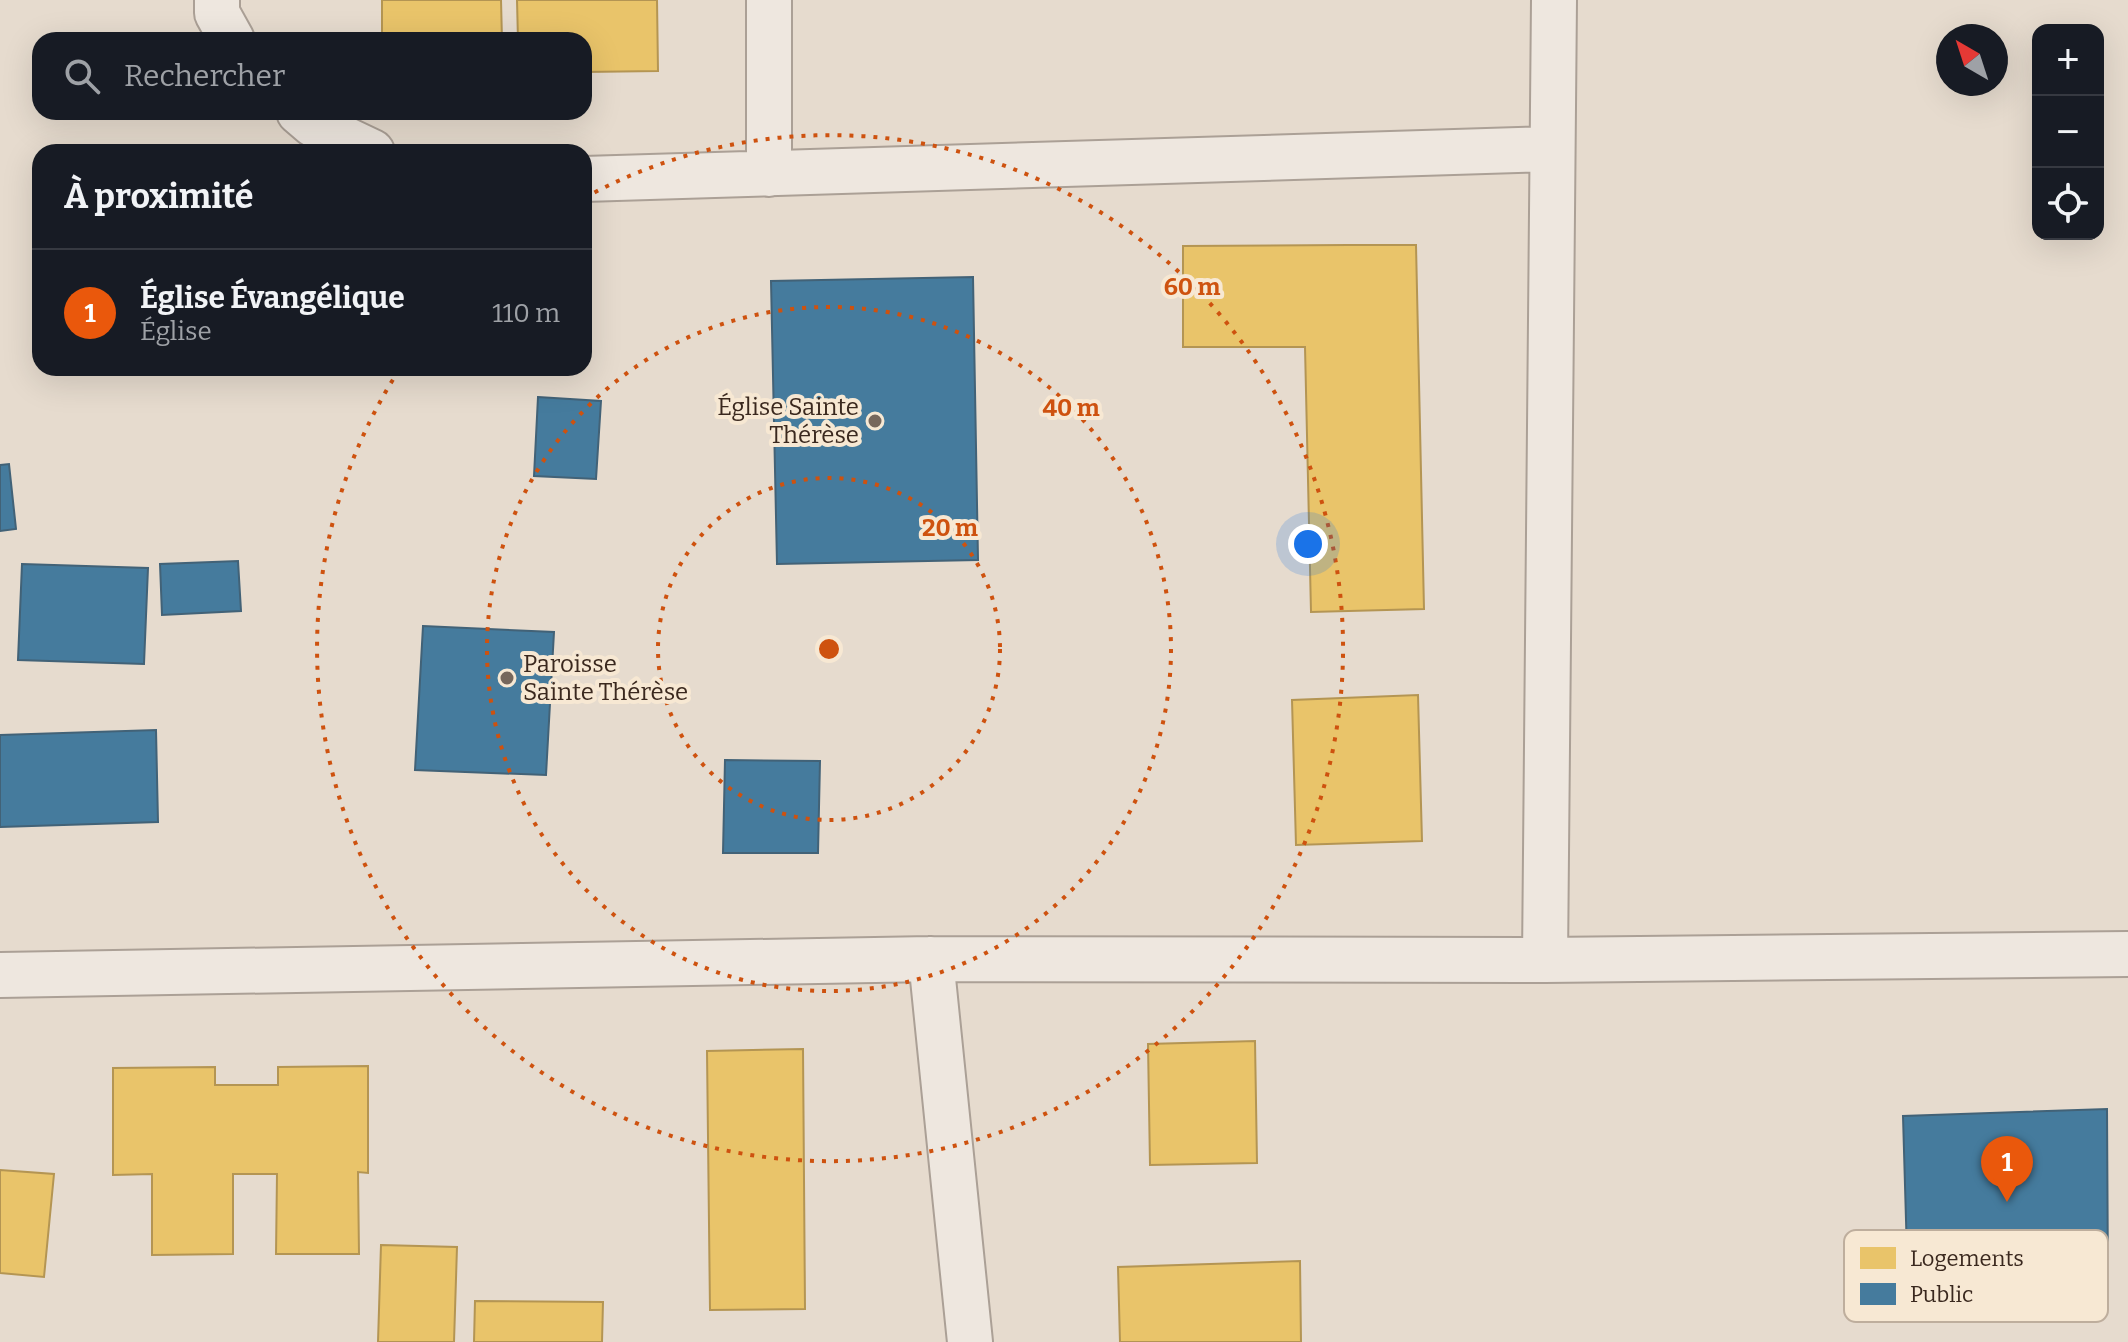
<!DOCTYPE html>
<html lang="fr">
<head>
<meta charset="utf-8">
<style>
	body { margin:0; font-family:Bitter,serif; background:#242831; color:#f1f3f6 }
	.controls { position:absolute; right:24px; top:24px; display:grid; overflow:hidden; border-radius:16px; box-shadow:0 8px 32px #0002 }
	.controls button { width:72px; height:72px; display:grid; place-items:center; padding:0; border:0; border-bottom:2px solid #363941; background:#171b24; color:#f1f3f6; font:40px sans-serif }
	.compass { position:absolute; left:1936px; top:24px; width:72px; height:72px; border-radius:50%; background:#171b24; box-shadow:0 8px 32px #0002; rotate:321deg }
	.you { position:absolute; left:1308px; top:544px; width:28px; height:28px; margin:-20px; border:6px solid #fff; border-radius:50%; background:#1a73e8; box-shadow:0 0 0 12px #1a73e833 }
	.badge { display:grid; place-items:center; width:52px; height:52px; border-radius:50%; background:#ea580c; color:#fff; font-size:26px; font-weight:700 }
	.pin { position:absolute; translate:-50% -66px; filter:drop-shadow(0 2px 4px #0008) }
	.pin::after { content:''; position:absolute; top:42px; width:28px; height:24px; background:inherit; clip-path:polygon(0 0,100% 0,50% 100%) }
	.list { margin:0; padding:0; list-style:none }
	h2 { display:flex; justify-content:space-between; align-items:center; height:104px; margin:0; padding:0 32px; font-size:34px }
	h2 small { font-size:26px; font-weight:400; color:#9ea1a6 }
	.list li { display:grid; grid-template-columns:52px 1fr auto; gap:24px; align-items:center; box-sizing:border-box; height:128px; padding:0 32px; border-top:2px solid #363941 }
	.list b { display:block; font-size:30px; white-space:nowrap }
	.list p { margin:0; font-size:26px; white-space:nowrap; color:#9ea1a6 }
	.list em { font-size:26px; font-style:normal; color:#9ea1a6 }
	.icon { flex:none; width:44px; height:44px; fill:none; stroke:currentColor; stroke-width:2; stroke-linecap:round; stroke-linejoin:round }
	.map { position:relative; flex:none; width:2128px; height:1342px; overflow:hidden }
	.search { position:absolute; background:#171b24; box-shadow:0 8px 32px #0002; left:32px; top:32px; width:560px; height:88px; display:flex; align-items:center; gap:20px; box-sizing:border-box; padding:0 28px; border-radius:24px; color:#9ea1a6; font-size:30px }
	.panel { position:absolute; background:#171b24; box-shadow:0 8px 32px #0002; left:32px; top:144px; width:560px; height:232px; border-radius:24px }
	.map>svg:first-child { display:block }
	.homes { fill:#e9c46a; stroke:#b49553; stroke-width:2 }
	.public { fill:#457b9d; stroke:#426277; stroke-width:2 }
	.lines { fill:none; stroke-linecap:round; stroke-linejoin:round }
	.minor-casing { stroke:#aba096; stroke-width:48 }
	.minor { stroke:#eee7df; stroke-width:44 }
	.ring { fill:none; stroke:#ce520f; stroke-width:4; stroke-dasharray:4 8 }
	.poi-dot { fill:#76675c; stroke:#f7e8d3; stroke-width:3 }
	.labels { text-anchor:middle; stroke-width:8; stroke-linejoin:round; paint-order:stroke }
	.poi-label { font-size:24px; fill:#3a281e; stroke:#f7e8d3; text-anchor:end }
	.key { fill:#f7e8d3; stroke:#beae9d; stroke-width:2 }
	.key-label { font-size:22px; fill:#3a281e }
	.centre { fill:#ce520f; stroke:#f7e8d3; stroke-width:4 }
	.ring-label { font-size:24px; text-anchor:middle; font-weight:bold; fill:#ce520f; stroke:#f7e8d3; stroke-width:8; stroke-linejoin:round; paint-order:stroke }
</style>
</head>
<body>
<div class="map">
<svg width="2128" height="1342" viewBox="0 0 2128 1342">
	<rect width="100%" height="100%" fill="#e6dbce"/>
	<!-- homes -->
	<path class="homes" d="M382 0H501L502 40H382Z
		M517 0H657L658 71 584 72V40H518Z
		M1348 245H1416L1424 609 1311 612 1305 347H1183V246Z
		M1418 695 1422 841 1296 845 1292 700Z
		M1255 1041 1257 1163 1150 1165 1148 1044Z
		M803 1049 805 1309 710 1310 707 1051Z
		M368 1066V1173L358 1172 359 1254H276L277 1174H233V1254L152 1255V1174L113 1175V1068L215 1067V1085H278V1067Z
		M0 1170 54 1174 44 1277 0 1273Z
		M381 1245 457 1247 454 1342H378Z
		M1300 1261 1301 1342H1120L1118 1267Z
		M475 1301 603 1302 602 1342H474Z"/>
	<!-- public -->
	<path class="public" d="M973 277 978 560 777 564 771 281Z
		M538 397 601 401 596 479 534 476Z
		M9 464 16 529 0 531V465Z
		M238 561 241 611 162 615 160 564Z
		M22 564 148 568 144 664 18 660Z
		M423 626 554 632 546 775 415 770Z
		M156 730 158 822 0 827V735Z
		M725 760 820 761 818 853H723Z
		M2107 1109 2108 1288 1908 1289 1903 1116Z"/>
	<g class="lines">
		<defs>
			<path id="minor" d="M217 0V13L232 40
				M299 112 313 124 372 152
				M769 174V0
				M584 179 1551 149
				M931 959 970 1342
				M1545 960 1554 0
				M0 975 931 959 1545 960 2128 954"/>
		</defs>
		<!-- minor casing -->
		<use href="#minor" class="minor-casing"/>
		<!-- minor -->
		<use href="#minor" class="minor"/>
	</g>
	<!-- distance rings -->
	<g class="ring">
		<circle cx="829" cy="649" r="171"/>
		<circle cx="829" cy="649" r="342"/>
		<path d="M584 198A513 513 0 1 1 399 370"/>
	</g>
	<!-- markers -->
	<g class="poi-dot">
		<circle cx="875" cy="421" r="8"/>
		<circle cx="507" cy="678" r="8"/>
	</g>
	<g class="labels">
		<!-- poi labels -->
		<g class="poi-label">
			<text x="859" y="415">Église Sainte<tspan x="859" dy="28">Thérèse</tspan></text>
			<text x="523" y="672" text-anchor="start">Paroisse<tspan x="523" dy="28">Sainte Thérèse</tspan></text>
		</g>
	</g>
	<!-- legend -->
	<rect x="1844" y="1230" width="264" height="92" rx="12" class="key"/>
	<rect x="1860" y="1247" width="36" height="22" fill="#e9c46a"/>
	<rect x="1860" y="1283" width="36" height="22" fill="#457b9d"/>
	<g class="key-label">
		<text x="1910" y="1266">Logements</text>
		<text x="1910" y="1302">Public</text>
	</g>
	<circle cx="829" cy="649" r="12" class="centre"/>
	<g class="ring-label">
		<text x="1192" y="295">60 m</text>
		<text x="1071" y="416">40 m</text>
		<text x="950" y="536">20 m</text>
	</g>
</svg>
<div class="controls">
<button>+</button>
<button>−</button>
<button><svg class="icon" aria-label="locate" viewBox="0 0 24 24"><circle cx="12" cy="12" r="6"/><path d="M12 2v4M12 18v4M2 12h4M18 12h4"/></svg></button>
</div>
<svg class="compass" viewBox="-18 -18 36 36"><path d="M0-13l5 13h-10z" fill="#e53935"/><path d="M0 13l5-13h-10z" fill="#9ea1a6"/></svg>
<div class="you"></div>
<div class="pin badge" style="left:2007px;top:1202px">1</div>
<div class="search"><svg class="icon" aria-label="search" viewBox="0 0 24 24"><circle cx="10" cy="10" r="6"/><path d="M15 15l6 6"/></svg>Rechercher</div>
<section class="panel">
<h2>À proximité<small></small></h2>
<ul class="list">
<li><span class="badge">1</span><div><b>Église Évangélique</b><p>Église</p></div><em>110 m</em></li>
</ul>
</section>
</div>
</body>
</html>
